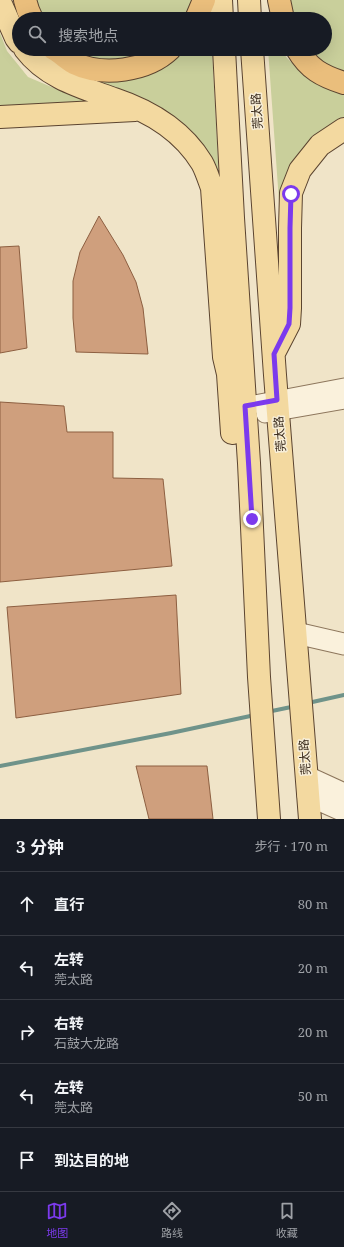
<!DOCTYPE html>
<html lang="zh">
<head>
<meta charset="utf-8">
<style>
	body { margin:0; font-family:"Noto Serif","Noto Sans SC",serif; background:#20242c; color:#f1f3f6 }
	.stop { position:absolute; width:12px; height:12px; margin:-9px; border:3px solid #7c3aed; border-radius:50%; background:#fff }
	.stop.end { background:#7c3aed; border-color:#fff; box-shadow:0 1px 4px #0008 }
	.list { margin:0; padding:0; list-style:none }
	h2 { display:flex; justify-content:space-between; align-items:center; height:52px; margin:0; padding:0 16px; font-size:17px }
	h2 small { font-size:13px; font-weight:400; color:#9ea1a6 }
	.list li { display:grid; grid-template-columns:26px 1fr auto; gap:12px; align-items:center; box-sizing:border-box; height:64px; padding:0 16px; border-top:1px solid #363941 }
	.list b { display:block; font-size:15px; white-space:nowrap }
	.list p { margin:0; font-size:13px; white-space:nowrap; color:#9ea1a6 }
	.list em { font-size:13px; font-style:normal; color:#9ea1a6 }
	.icon { flex:none; width:22px; height:22px; fill:none; stroke:currentColor; stroke-width:2; stroke-linecap:round; stroke-linejoin:round }
	.map { position:relative; flex:none; width:344px; height:819px; overflow:hidden }
	.search { position:absolute; background:#171b24; box-shadow:0 4px 16px #0002; left:12px; right:12px; top:12px; height:44px; display:flex; align-items:center; gap:10px; box-sizing:border-box; padding:0 14px; border-radius:22px; color:#9ea1a6; font-size:15px }
	.sheet { height:372px; background:#171b24 }
	nav { display:flex; justify-content:space-around; align-items:center; box-sizing:border-box; height:56px; border-top:1px solid #363941; background:#171b24; font-size:11px; color:#9ea1a6 }
	nav a { display:grid; justify-items:center; gap:2px }
	nav .on { color:#7c3aed }
	.map>svg:first-child { display:block }
	.green { fill:#c9cf9b }
	.lines { fill:none; stroke-linecap:round; stroke-linejoin:round }
	.stream { stroke:#6f938a; stroke-width:4 }
	.building { fill:#cf9f7d; stroke:#8d5f41 }
	.minor-casing { stroke:#8d765c; stroke-width:19 }
	.tertiary-casing { stroke:#8d765c; stroke-width:23 }
	.primary-casing { stroke:#5b4430; stroke-width:24 }
	.trunk-casing { stroke:#5b4430; stroke-width:24 }
	.minor { stroke:#faf1dc; stroke-width:17 }
	.tertiary { stroke:#faf1dc; stroke-width:21 }
	.primary { stroke:#f3d9a0; stroke-width:22 }
	.trunk { stroke:#eabe7c; stroke-width:22 }
	.route { stroke:#7c3aed; stroke-width:5 }
	.labels { text-anchor:middle; stroke-width:3; stroke-linejoin:round; paint-order:stroke }
	.street-label { font-size:12px; fill:#3d2e20; stroke:#f7eed8 }
</style>
</head>
<body>
<div class="map">
<svg width="344" height="819" viewBox="0 0 344 819">
	<rect width="100%" height="100%" fill="#f0e4c8"/>
	<!-- green -->
	<path class="green" d="M32 0H195L188 19H42Z
		M290 0H344V73L329 68 309 49H325V19H295L291 8Z
		M0 33 7 51 28 77 61 91 93 101 0 108Z
		M71 49H157L141 59 104 61 76 53Z
		M186 49H212L219 180 204 149 77 77 138 79 162 67 182 54Z
		M268 49H280L287 58 308 79 344 93V119L280 215Z"/>
	<g class="lines">
		<!-- stream -->
		<path class="stream" d="M308 703 344 695
			M267 712 296 706
			M0 766 171 733 255 715"/>
	</g>
	<!-- building -->
	<path class="building" d="M99 216 123 255 136 282 143 308 148 354 76 352 73 318V281L80 252Z
		M19 246 27 348 0 353V247Z
		M0 402 64 406 67 432H113V478L163 479 172 566 0 582Z
		M176 595 181 694 16 718 7 607Z
		M136 766H207L213 819H149Z"/>
	<g class="lines">
		<defs>
			<path id="minor" d="M245 406 344 387
				M265 414 344 400"/>
			<path id="tertiary" d="M296 633 344 644
				M307 777 344 794
				M308 795 344 811"/>
			<path id="primary" d="M221 0 222 19
				M249 0 250 19
				M0 2 16 38 19 42
				M25 49C47 78 81 87 114 99 150 111 182 130 202 163 206 170 209 180 212 188L224 357 228 374 232 433
				M224 49 233 218 249 463 259 677 269 819
				M252 49 275 375 310 819
				M0 117 135 110
				M274 353 289 324 290 308V228L291 193 300 170 320 145 344 129"/>
			<path id="trunk" d="M25 0 28 10 32 19
				M279 0 283 19
				M196 19 204 0
				M54 49C61 53 67 59 74 63 103 77 147 71 170 49
				M297 49C309 69 322 76 344 83"/>
		</defs>
		<!-- minor casing -->
		<use href="#minor" class="minor-casing"/>
		<!-- tertiary casing -->
		<use href="#tertiary" class="tertiary-casing"/>
		<!-- primary casing -->
		<use href="#primary" class="primary-casing"/>
		<!-- trunk casing -->
		<use href="#trunk" class="trunk-casing"/>
		<!-- minor -->
		<use href="#minor" class="minor"/>
		<!-- tertiary -->
		<use href="#tertiary" class="tertiary"/>
		<!-- primary -->
		<use href="#primary" class="primary"/>
		<!-- trunk -->
		<use href="#trunk" class="trunk"/>
	</g>
	<g class="lines">
		<!-- route -->
		<path class="route" d="M252 519 245 406 277 400 274 354 289 324 290 308V228L291 194"/>
	</g>
	<g class="labels">
		<!-- street labels -->
		<g class="street-label">
			<text transform="translate(257 111) rotate(-94)" y="4">莞太路</text>
			<text transform="translate(280 434) rotate(-95)" y="4">莞太路</text>
			<text transform="translate(305 757) rotate(-94)" y="4">莞太路</text>
		</g>
	</g>
</svg>
<div class="stop" style="left:291px;top:194px"></div>
<div class="stop end" style="left:252px;top:519px"></div>
<div class="search"><svg class="icon" aria-label="search" viewBox="0 0 24 24"><circle cx="10" cy="10" r="6"/><path d="M15 15l6 6"/></svg>搜索地点</div>
</div>
<section class="sheet">
<h2>3 分钟<small>步行 · 170 m</small></h2>
<ul class="list">
<li><svg class="icon" aria-label="ahead" viewBox="0 0 24 24"><path d="M12 20V5M6 11l6-6 6 6"/></svg><div><b>直行</b></div><em>80 m</em></li>
<li><svg class="icon" aria-label="left" viewBox="0 0 24 24"><path d="M17 20v-9H6M10 6l-5 5 5 5"/></svg><div><b>左转</b><p>莞太路</p></div><em>20 m</em></li>
<li><svg class="icon" aria-label="right" viewBox="0 0 24 24"><path d="M7 20v-9h11M14 6l5 5-5 5"/></svg><div><b>右转</b><p>石鼓大龙路</p></div><em>20 m</em></li>
<li><svg class="icon" aria-label="left" viewBox="0 0 24 24"><path d="M17 20v-9H6M10 6l-5 5 5 5"/></svg><div><b>左转</b><p>莞太路</p></div><em>50 m</em></li>
<li><svg class="icon" aria-label="arrive" viewBox="0 0 24 24"><path d="M6 21V4h12l-3 4 3 4H6"/></svg><div><b>到达目的地</b></div></li>
</ul>
</section>
<nav>
<a class="on"><svg class="icon" aria-label="map" viewBox="0 0 24 24"><path d="M3 6l6-2 6 2 6-2v14l-6 2-6-2-6 2zM9 4v14M15 6v14"/></svg>地图</a>
<a><svg class="icon" aria-label="directions" viewBox="0 0 24 24"><path d="M12 3l9 9-9 9-9-9zM9 14v-3h6M13 9l2 2-2 2"/></svg>路线</a>
<a><svg class="icon" aria-label="saved" viewBox="0 0 24 24"><path d="M7 4h10v16l-5-4-5 4z"/></svg>收藏</a>
</nav>
</body>
</html>
